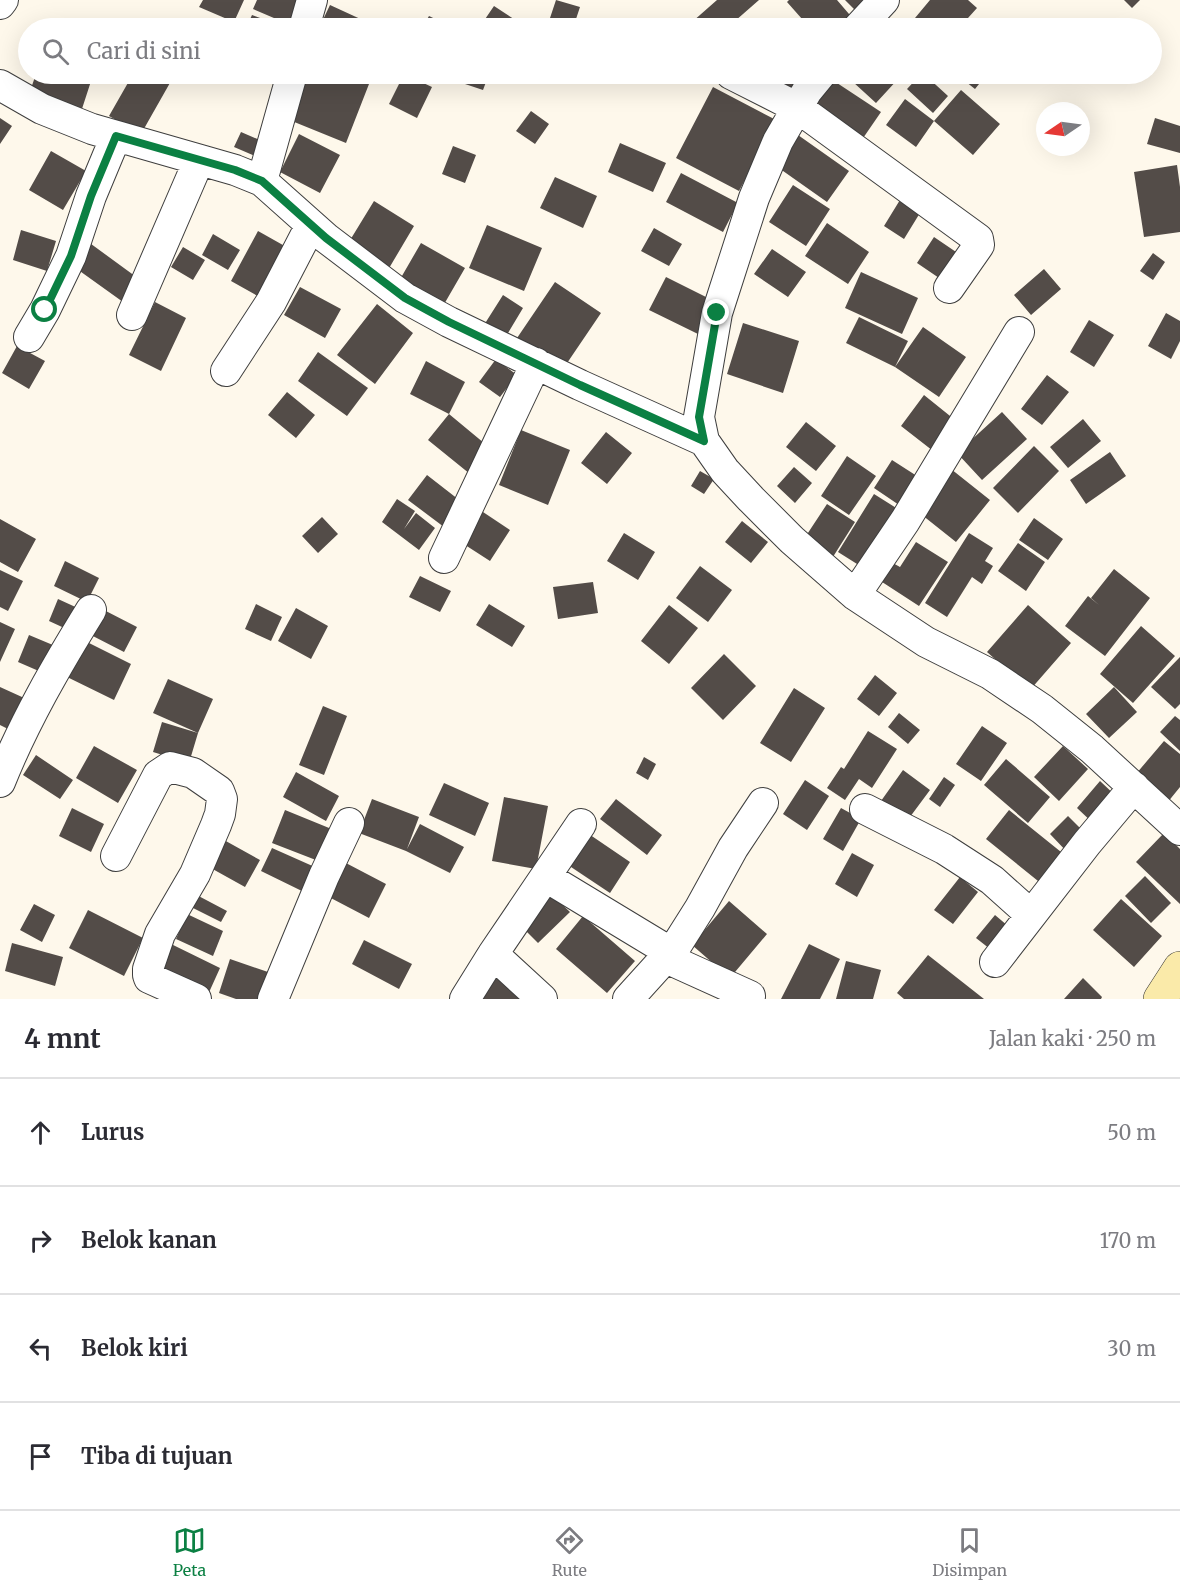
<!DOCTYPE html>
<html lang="id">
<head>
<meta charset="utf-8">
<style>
	body { margin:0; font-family:Merriweather,serif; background:#f2f2f3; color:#2b2b33 }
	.compass { position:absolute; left:1036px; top:102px; width:54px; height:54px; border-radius:50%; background:#fff; box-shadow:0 6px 24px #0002; rotate:257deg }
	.stop { position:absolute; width:18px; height:18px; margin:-14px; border:4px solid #0b8043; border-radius:50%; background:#fff }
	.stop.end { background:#0b8043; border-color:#fff; box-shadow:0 2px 6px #0008 }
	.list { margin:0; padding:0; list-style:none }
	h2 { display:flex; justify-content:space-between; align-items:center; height:78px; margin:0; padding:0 24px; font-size:26px }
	h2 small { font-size:20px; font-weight:400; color:#7c7c81 }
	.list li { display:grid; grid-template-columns:39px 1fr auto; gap:18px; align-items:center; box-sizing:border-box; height:108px; padding:0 24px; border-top:2px solid #e1e1e2 }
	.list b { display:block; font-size:22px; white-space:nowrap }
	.list em { font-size:20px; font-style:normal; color:#7c7c81 }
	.icon { flex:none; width:33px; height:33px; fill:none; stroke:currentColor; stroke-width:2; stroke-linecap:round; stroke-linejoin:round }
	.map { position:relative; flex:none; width:1180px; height:999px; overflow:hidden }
	.search { position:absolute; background:#fff; box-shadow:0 6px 24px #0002; left:18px; right:18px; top:18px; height:66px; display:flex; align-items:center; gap:15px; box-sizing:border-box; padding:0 21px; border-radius:33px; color:#7c7c81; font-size:22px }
	.sheet { height:510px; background:#fff }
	nav { display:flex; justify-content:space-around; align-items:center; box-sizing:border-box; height:84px; border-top:2px solid #e1e1e2; background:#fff; font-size:16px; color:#7c7c81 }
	nav a { display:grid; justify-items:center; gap:3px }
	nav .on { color:#0b8043 }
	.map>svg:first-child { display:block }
	.building { fill:#534c48 }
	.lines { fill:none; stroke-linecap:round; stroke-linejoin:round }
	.street-casing { stroke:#3e3e3e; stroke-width:32 }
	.secondary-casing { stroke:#2d2d2d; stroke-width:34 }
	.street { stroke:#fff; stroke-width:30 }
	.secondary { stroke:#faeaa9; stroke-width:33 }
	.route { stroke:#0b8043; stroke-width:8 }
</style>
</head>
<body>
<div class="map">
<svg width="1180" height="999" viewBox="0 0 1180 999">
	<rect width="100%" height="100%" fill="#fef8eb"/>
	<!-- building -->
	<path class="building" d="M203 0H244L234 22 199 7Z
		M257 0H306L295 27 253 9Z
		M556 0 580 7 573 28 549 21Z
		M717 0H759L727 28H698L692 22Z
		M789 0H837L855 21 846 28H810L787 2Z
		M845 0H872L859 14Z
		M930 0H968L977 8 959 28H915L910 24Z
		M1124 0H1140L1132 8Z
		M330 5 380 28H319Z
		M494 6 523 25 520 28H479Z
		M252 15 287 28H246Z
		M429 16 454 28H422Z
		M885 16 898 28H873Z
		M633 18 661 26V28H630Z
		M993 19 1003 28H985Z
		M36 74H80L92 78 80 115 28 97Z
		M133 74H175L141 134 109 116Z
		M299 74H344L369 84 346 143 282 117Z
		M404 74 432 87 417 118 389 104Z
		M455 74H489L483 90 453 80Z
		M758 74H805L788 102Z
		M860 74H894L899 78 876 103 853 82Z
		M921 74H924L948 96 933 113 907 89Z
		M956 74H987L975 89Z
		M831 79 881 112 859 144 810 111Z
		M713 87 776 120 739 191 676 158Z
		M961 90 1000 124 973 155 934 121Z
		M905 99 934 121 916 147 886 125Z
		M531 111 549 124 535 144 516 131Z
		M0 118 12 126 0 144Z
		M1155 118 1180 126V153L1147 144Z
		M241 132 262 141 255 156 234 147Z
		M299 134 340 155 320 193 280 172Z
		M798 135 849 171 827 202 776 166Z
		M620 143 666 163 653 192 608 172Z
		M453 146 476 155 465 183 442 174Z
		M51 151 86 171 63 210 29 190Z
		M1177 165 1180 187V232L1144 237 1134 172Z
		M681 173 738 203 723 232 666 202Z
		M555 177 597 196 583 228 540 208Z
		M793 185 830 209 806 246 769 222Z
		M903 195 923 208 904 239 884 226Z
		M374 201 414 226 385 275 344 250Z
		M827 223 869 252 848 284 805 256Z
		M487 225 542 248 524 291 469 268Z
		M654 228 682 244 669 266 641 251Z
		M21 230 56 241 47 271 13 260Z
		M258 231 290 249 263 299 231 281Z
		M213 234 240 250 228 270 202 255Z
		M934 237 959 254 942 280 917 263Z
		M87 241 139 279 123 302 70 264Z
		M421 243 465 268 439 313 395 288Z
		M183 247 205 260 193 280 171 267Z
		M772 249 806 272 788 297 754 274Z
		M1153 253 1165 262 1153 280 1140 271Z
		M1044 269 1061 289 1031 315 1014 295Z
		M861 272 918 298 902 334 845 308Z
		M666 277 714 301 698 334 649 310Z
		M555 282 601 313 561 372 515 341Z
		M300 287 341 309 325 338 284 315Z
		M503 295 523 308 505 338 484 325Z
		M155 302 186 318 161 371 129 355Z
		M377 304 413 333 375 384 337 355Z
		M1166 313 1180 321V341L1171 359 1148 346Z
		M859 317 908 341 895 367 923 327 966 357 939 397 895 367 846 343Z
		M1089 320 1114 335 1094 367 1070 352Z
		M743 323 799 341 783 393 727 374Z
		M17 346 45 361 29 389 2 373Z
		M318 352 368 388 347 416 298 381Z
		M496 359 517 375 500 397 479 382Z
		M426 361 465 382 449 414 410 394Z
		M1047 375 1069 392 1042 425 1021 409Z
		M287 392 315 415 296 438 268 415Z
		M924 395 960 424 937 454 901 426Z
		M1002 412 1027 439 982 480 957 453Z
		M449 414 490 448 470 474 428 440Z
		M1083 419 1101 441 1068 468 1050 447Z
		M806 422 836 446 816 471 786 447Z
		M521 430 570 450 548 505 499 485Z
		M606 432 632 453 607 484 581 463Z
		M1034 446 1059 471 1018 513 993 488Z
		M1110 452 1126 476 1086 504 1070 480Z
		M847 456 876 476 849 515 821 496Z
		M892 460 920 478 902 507 874 488Z
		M794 467 812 483 795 503 777 486Z
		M951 469 990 500 956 542 917 511Z
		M700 471 714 479 704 494 691 486Z
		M427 475 463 503 444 527 408 500Z
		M874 494 901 511 865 569 838 552Z
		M397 499 415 511 404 529 416 513 435 528 419 550 382 522Z
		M827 504 855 522 831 560 802 542Z
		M480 510 510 530 490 561 459 541Z
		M322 517 338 534 318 553 302 536Z
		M1034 518 1063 539 1048 560 1019 540Z
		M0 519 36 539 18 572 0 562Z
		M742 521 768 542 751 563 725 542Z
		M624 533 655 552 638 580 607 561Z
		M969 533 993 548 985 561 993 566 982 584 972 577 947 617 925 603Z
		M916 542 948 562 919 606 879 580 891 562 900 567Z
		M1018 543 1045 562 1026 591 998 571Z
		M65 561 99 578 87 602 54 586Z
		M700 566 732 590 708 622 676 598Z
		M1114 569 1150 598 1105 656 1065 626 1088 596 1099 605 1091 598Z
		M0 570 23 581 8 611 0 607Z
		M420 576 451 591 440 612 409 597Z
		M593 582 598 613 558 619 553 587Z
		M58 599 82 610 73 632 49 621Z
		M256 604 282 617 271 641 245 629Z
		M489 604 525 626 512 647 476 625Z
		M669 605 698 628 669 664 641 641Z
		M1028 605 1071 643 1030 690 987 652Z
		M100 608 137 627 124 652 87 633Z
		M296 608 328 626 311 659 278 641Z
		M0 622 15 629 0 662Z
		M1141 626 1175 656 1133 703 1100 674Z
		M29 635 60 648 48 675 18 662Z
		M83 640 131 664 114 700 65 676Z
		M724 654 756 686 723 720 691 688Z
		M1180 657V704L1175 709 1151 687Z
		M875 675 897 693 879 716 857 699Z
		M168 679 213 699 198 733 189 763 153 752 162 722 198 733 153 713Z
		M0 687 33 702 18 734 0 725Z
		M1114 687 1137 712 1109 738 1086 714Z
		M794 688 825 708 791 762 760 743Z
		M323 706 347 716 324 775 299 765Z
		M899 713 920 730 908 744 888 727Z
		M1175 716 1180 720V751L1160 732Z
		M982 726 1007 743 981 781 956 764Z
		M868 731 897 749 872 788 859 779 845 800 827 788 841 767 844 769Z
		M1164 741 1180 754V787L1163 808 1130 781Z
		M94 746 137 770 118 803 76 778Z
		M1063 746 1088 769 1059 801 1034 777Z
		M36 755 73 780 60 799 23 775Z
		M644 757 656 764 648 780 636 773Z
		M1006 759 1050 797 1028 823 984 785Z
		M903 770 930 790 907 821 881 801Z
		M296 772 339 796 326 821 283 797Z
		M944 777 955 785 940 807 929 799Z
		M805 780 829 796 807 830 783 814Z
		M1100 781 1117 797 1094 824 1077 808Z
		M444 783 489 803 475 836 429 815Z
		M504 797 548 806 536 869 492 861Z
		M372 799 419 817 407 849 420 824 464 847 450 873 406 851 359 833Z
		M616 799 662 835 647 855 600 819Z
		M72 808 104 824 91 852 59 836Z
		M841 808 861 819 843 851 823 839Z
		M285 810 334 830 321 862 272 843Z
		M1009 810 1066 856 1043 885 986 839Z
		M1068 816 1087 835 1069 854 1050 834Z
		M580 828 630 862 610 893 559 859Z
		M1164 833 1180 849V904L1136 862Z
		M215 835 260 860 245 887 200 862Z
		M272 848 317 868 306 893 261 871Z
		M852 853 874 865 857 897 835 884Z
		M344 862 386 884 369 918 327 896Z
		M1145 876 1171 903 1151 923 1125 896Z
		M960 877 978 892 953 924 934 910Z
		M191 892 227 911 221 922 185 904Z
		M552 895 570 912 538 943 522 927Z
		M1121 899 1162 936 1134 967 1093 930Z
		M729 901 767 934 730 978 692 945Z
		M34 904 55 915 42 942 20 930Z
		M88 910 143 938 124 976 69 948Z
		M187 914 223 931 213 956 176 939Z
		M995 915 1008 926 990 949 976 938Z
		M583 916 635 961 607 993 556 949Z
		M364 940 412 964 399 989 352 964Z
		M12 943 63 957 55 986 5 971Z
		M169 943 220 968 206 999 154 973Z
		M809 944 840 959 820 999H781Z
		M928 955 984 999H904L897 993Z
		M230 959 268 972 259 999H236L219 993Z
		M846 961 881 970 873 999H836Z
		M496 971 527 999H472Z
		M1083 978 1102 997 1101 999H1064Z"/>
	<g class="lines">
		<defs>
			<path id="street" d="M0 4 3 0
				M304 28 312 0
				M858 28 884 0
				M731 74 798 108 978 239 979 245 949 288
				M821 74 807 91 778 141 754 198 717 313 699 417 704 441 725 471 751 499 792 540 855 595 926 642 990 674 1042 709 1092 749 1180 830
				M0 85 42 109 92 129 235 170 262 181 326 238 405 298 449 322 580 385 704 441
				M262 181 292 74
				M132 315 199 160
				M29 337 45 310 71 256 91 196 116 136
				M226 371 271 302 311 225
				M444 558 536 363
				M855 595 905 521 1019 332
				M0 782C24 722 57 665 91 610
				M865 809 944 849 992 880 1030 914
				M116 856 158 775 170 767 193 773 219 791 222 799 220 814 216 825 195 874 160 934 148 969V975L149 978 196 999
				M546 877 670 952
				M493 954 542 999
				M666 958 750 996
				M995 962 1087 843 1134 787
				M273 999 324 876 349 823
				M465 999 493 954 581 824
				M628 999 676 946 700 908 733 848 763 803"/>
			<path id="secondary" d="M1160 999 1180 968"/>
		</defs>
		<!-- street casing -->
		<use href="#street" class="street-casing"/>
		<!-- secondary casing -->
		<use href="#secondary" class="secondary-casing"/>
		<!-- street -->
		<use href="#street" class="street"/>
		<!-- secondary -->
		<use href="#secondary" class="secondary"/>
	</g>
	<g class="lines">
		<!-- route -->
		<path class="route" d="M45 310 71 256 91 196 116 136 235 170 262 181 326 238 405 298 449 322 580 385 704 441 699 417 717 313"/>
	</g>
</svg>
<svg class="compass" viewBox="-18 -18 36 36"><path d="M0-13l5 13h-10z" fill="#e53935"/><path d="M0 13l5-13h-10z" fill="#7c7c81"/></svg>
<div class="stop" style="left:45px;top:310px"></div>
<div class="stop end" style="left:717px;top:313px"></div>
<div class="search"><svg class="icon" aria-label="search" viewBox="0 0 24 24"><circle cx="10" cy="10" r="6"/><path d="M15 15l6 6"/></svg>Cari di sini</div>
</div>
<section class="sheet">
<h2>4 mnt<small>Jalan kaki · 250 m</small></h2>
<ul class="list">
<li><svg class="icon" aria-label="ahead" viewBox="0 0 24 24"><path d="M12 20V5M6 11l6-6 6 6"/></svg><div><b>Lurus</b></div><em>50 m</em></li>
<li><svg class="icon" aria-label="right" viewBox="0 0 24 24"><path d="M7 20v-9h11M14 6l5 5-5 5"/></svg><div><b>Belok kanan</b></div><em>170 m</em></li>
<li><svg class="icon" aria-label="left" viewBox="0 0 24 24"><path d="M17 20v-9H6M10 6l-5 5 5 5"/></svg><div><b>Belok kiri</b></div><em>30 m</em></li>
<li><svg class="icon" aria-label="arrive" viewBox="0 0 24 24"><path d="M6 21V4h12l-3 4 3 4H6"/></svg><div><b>Tiba di tujuan</b></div></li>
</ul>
</section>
<nav>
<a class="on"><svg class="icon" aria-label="map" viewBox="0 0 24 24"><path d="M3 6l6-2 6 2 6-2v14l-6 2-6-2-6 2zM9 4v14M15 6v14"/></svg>Peta</a>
<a><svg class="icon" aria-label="directions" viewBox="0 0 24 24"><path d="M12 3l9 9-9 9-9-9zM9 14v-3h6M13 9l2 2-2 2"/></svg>Rute</a>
<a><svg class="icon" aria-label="saved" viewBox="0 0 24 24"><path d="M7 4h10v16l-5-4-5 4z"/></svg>Disimpan</a>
</nav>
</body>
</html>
